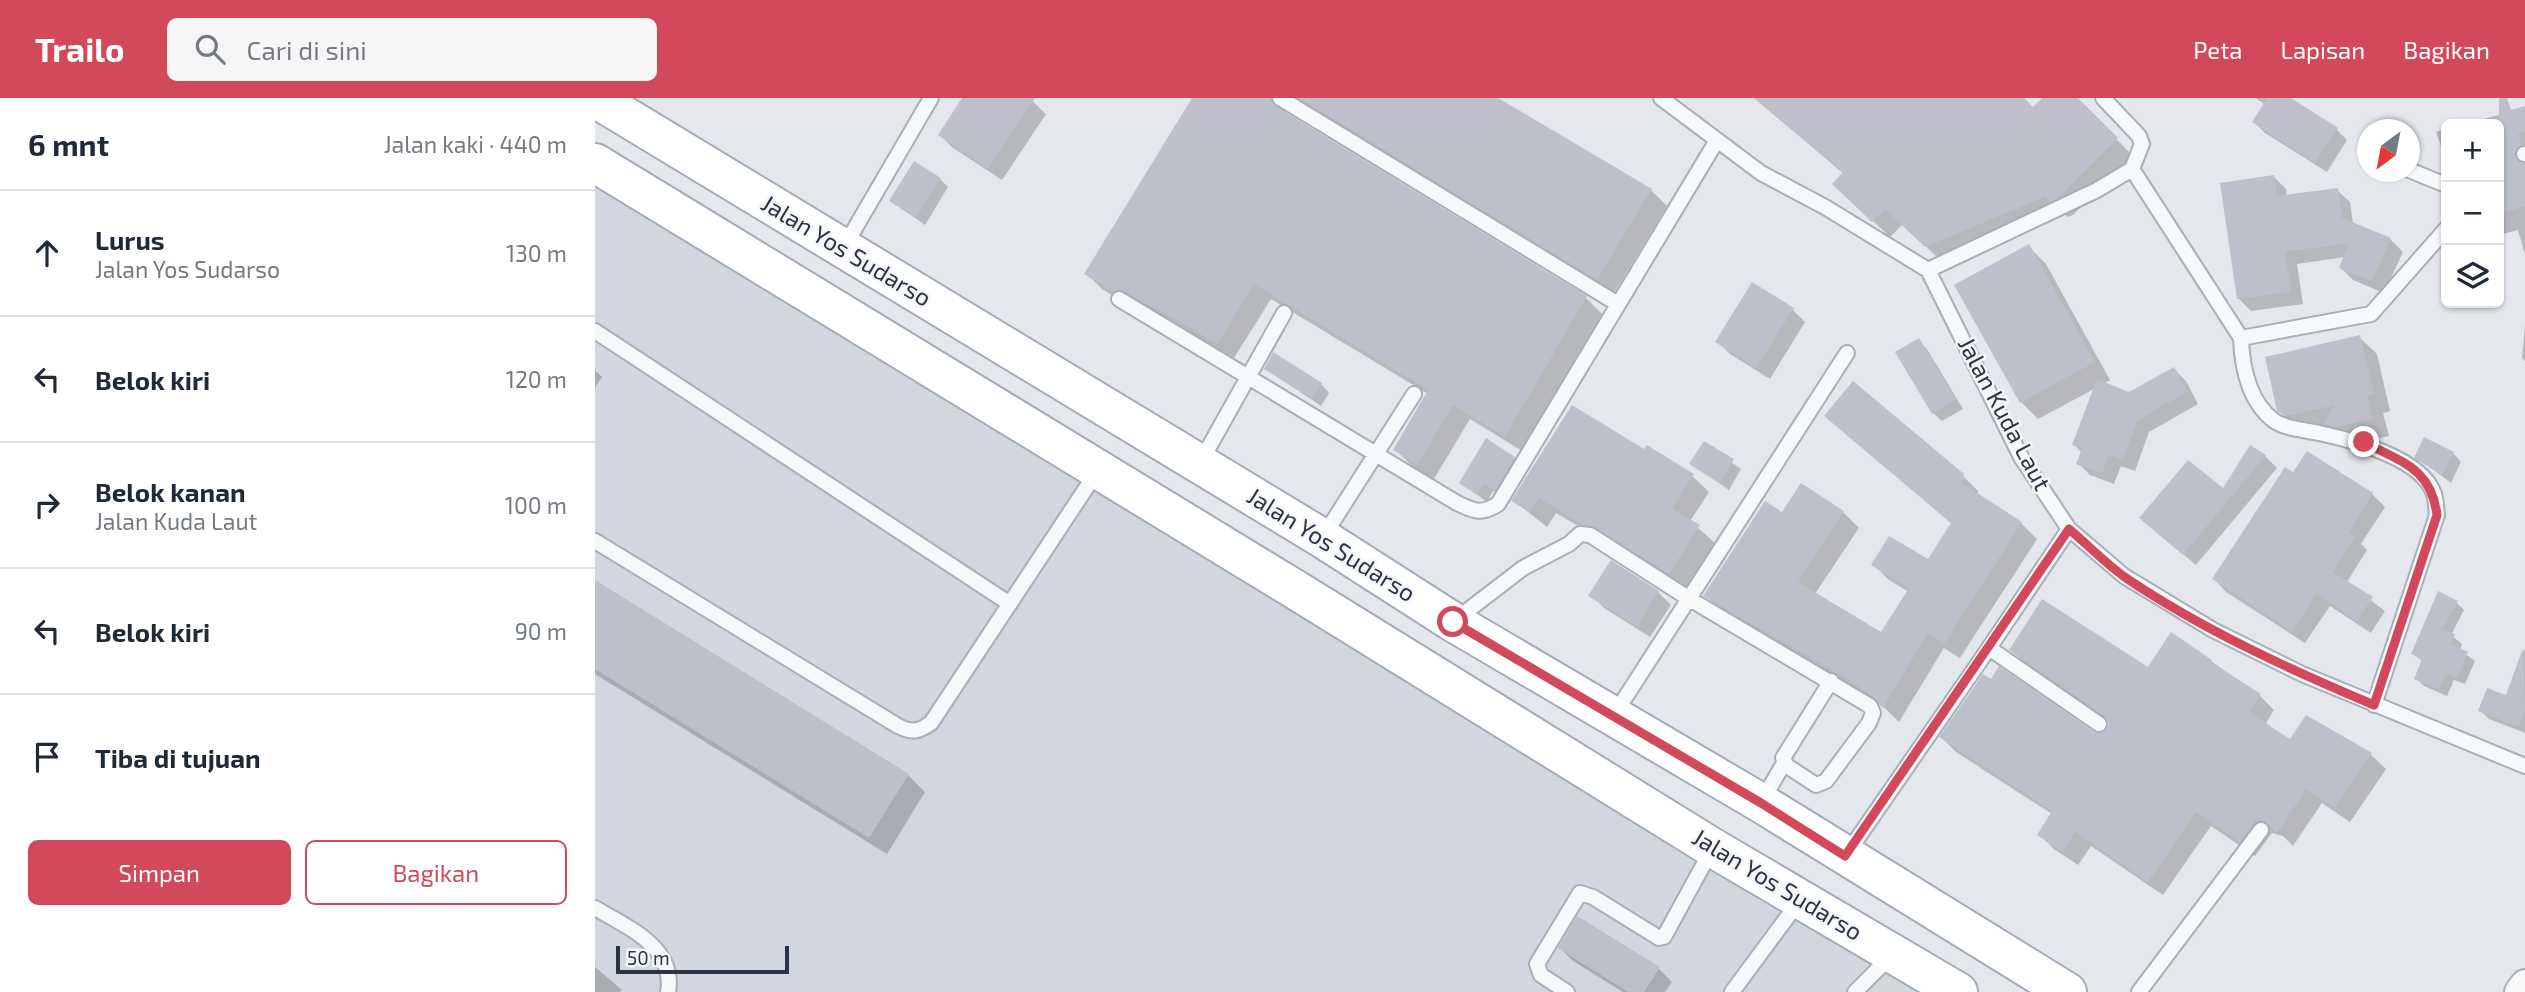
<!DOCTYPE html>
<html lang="id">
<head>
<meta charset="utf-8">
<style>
	body { margin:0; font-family:"Exo 2",sans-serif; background:#f6f6f7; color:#1f2937 }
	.controls { position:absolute; right:21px; top:21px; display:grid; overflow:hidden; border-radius:10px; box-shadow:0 2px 5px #0004 }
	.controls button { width:63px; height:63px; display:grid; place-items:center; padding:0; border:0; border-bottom:2px solid #e0e1e3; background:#fff; color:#1f2937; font:35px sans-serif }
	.compass { position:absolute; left:1762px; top:21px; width:63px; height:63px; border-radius:50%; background:#fff; box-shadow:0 2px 5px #0004; rotate:212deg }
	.scale { position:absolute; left:21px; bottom:18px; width:173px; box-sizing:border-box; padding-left:7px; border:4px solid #2b3445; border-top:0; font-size:19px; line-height:24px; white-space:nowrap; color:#2b3445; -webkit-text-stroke:5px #f4f6f9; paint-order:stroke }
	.stop { position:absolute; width:21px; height:21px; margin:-16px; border:5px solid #d1495b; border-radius:50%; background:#fff }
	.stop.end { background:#d1495b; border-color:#fff; box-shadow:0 2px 7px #0008 }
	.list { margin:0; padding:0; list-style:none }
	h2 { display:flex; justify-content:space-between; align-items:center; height:91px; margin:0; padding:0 28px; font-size:30px }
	h2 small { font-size:23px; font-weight:400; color:#747a83 }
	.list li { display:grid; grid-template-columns:46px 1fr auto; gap:21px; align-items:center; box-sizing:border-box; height:126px; padding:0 28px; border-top:2px solid #e0e1e3 }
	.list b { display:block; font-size:26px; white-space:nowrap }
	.list p { margin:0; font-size:23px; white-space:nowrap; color:#747a83 }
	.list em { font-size:23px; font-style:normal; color:#747a83 }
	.actions { display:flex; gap:14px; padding:21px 28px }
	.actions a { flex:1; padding:16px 0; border:2px solid #d1495b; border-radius:10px; text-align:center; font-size:24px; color:#d1495b }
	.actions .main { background:#d1495b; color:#fff }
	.icon { flex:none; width:38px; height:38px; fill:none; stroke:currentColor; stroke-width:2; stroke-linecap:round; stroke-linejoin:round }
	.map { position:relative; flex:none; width:1930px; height:894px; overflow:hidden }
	header { display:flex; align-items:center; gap:42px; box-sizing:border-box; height:98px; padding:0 35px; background:#d1495b; color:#fff }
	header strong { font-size:33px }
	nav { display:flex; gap:38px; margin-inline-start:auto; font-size:24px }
	.search { width:490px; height:63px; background:#f6f6f7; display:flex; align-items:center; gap:18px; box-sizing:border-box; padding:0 24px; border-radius:10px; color:#747a83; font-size:26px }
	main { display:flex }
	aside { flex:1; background:#fff }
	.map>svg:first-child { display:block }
	.built { fill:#d2d6de }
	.shadow { fill:#0003 }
	.building { fill:#bbc0ca }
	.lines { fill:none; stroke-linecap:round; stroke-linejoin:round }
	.lane-casing { stroke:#a9aeb7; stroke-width:18 }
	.street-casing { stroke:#a9aeb7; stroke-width:32 }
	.primary-casing { stroke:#a3abb8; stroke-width:42 }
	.lane { stroke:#f7f8fa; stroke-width:14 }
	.street { stroke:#f7f8fa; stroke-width:28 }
	.primary { stroke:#fff; stroke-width:38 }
	.route { stroke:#d1495b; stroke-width:9 }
	.labels { text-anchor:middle; stroke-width:5; stroke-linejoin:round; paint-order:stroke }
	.street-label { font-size:24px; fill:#2b3445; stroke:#f4f6f9 }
</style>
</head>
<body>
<header>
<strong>Trailo</strong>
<div class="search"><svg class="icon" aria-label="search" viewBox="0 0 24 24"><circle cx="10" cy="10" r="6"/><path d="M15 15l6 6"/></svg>Cari di sini</div>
<nav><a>Peta</a><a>Lapisan</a><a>Bagikan</a></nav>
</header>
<main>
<aside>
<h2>6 mnt<small>Jalan kaki · 440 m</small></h2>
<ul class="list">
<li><svg class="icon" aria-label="ahead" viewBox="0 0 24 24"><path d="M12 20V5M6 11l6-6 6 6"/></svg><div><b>Lurus</b><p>Jalan Yos Sudarso</p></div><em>130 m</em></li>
<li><svg class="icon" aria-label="left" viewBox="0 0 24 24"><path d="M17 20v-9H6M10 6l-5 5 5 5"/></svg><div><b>Belok kiri</b></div><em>120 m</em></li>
<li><svg class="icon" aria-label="right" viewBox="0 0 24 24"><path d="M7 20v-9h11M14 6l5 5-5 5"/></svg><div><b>Belok kanan</b><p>Jalan Kuda Laut</p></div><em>100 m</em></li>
<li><svg class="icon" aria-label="left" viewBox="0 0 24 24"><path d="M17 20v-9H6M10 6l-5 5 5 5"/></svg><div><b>Belok kiri</b></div><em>90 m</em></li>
<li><svg class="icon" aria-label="arrive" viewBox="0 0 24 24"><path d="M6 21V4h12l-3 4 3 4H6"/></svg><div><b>Tiba di tujuan</b></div></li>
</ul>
<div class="actions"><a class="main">Simpan</a><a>Bagikan</a></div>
</aside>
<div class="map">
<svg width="1930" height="894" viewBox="0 0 1930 894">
	<rect width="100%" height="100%" fill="#e4e7ec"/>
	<!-- built -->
	<path class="built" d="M0 83 1343 894H0Z"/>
	<!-- shadow -->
	<path class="shadow" d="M369 0H434L451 16 407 82 358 50 345 37Z
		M599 0H901L1056 92 1072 108 1018 197 697 6 690 16 991 200 1007 216 927 353 875 321 839 381 816 367 800 351 833 296 676 201 639 260 546 208 536 209 507 191 492 176Z
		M1159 0H1427L1438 11 1449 0H1481L1538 58 1478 117 1473 119 1468 115 1348 165 1308 126 1295 139 1256 102 1249 76Z
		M1660 0H1693L1741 31 1752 42 1732 74 1670 35 1659 24 1670 6Z
		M1930 10V157L1923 132 1904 137V26H1870Z
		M1851 31V63L1841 34Z
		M1679 79 1691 91 1692 99 1742 92 1755 104 1758 126 1795 141 1808 154 1789 195 1758 182 1746 170 1750 159 1702 166 1708 206 1656 213 1644 201Z
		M345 81 353 89 330 127 296 103Z
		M1433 148 1451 166 1515 282 1508 286 1534 296 1579 271 1591 283 1603 306 1554 334 1540 373 1526 368 1519 386 1495 377 1483 365 1487 355 1479 346 1501 290 1443 321 1426 304Z
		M1197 211 1210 224 1175 281 1135 256 1122 243Z
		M1930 228V263L1927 260Z
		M1764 239 1782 256 1795 313 1788 315 1794 338 1760 346 1748 343 1734 329 1710 334 1702 330 1684 312Z
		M1324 243 1332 251 1368 311 1347 323 1338 315Z
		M671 271 726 286 734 295 726 308Z
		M0 272 7 279 0 289Z
		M1231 318 1367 377 1383 393V398L1426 425 1442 441 1365 560 1349 550 1304 624 1291 611 1259 591 1126 513 1111 498 1188 416 1248 414 1264 430 1220 496 1286 536 1314 494 1294 482 1279 467 1333 463 1357 426Z
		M1109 345 1146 371 1134 392 1096 366Z
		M1049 354 1097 378 1114 394 1095 423 1120 445 1091 491 961 415 952 429 918 402Z
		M1858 355 1866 364 1856 385 1821 359Z
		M1670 358 1682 370 1601 467 1559 432 1628 393Z
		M919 360 928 369 909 400 898 393 892 404 866 385Z
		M1699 377 1777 396 1790 409 1766 446 1772 452 1752 484 1790 513 1776 535 1735 508 1710 545 1631 494 1619 481Z
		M0 484 313 677 330 694 292 756 0 576Z
		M1063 494 1076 507 1055 539 1009 510 996 497Z
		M1862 505 1869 512 1856 537 1867 546 1865 552 1880 563 1870 586 1859 582 1852 598 1829 588 1821 580 1828 564 1818 555Z
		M1930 550V635L1894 621 1885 612 1912 600Z
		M1417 552 1553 572 1616 563 1664 597 1679 612 1670 627 1696 643 1776 657 1791 671 1755 724 1727 705 1698 748 1688 738 1677 735 1660 758 1616 728 1568 797 1496 748 1483 767 1459 751 1444 736 1457 716 1361 654 1346 639 1513 634 1515 625 1431 567Z
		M965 850 1064 871 1077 884 1070 894H1028L978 863Z
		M0 869 27 892 25 894H0Z"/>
	<!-- building -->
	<path class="building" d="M367 0H440L393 71 343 37Z
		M597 0H675L680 8 992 198 910 339 858 307 823 367 798 352 833 292 659 186 623 246 529 193 518 194 489 176Z
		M704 0H903L1057 91 1002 182Z
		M1160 0H1429L1438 9 1447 0H1483L1523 40 1462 100 1455 104 1450 99 1330 149 1290 111 1277 124 1237 86 1248 74Z
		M1672 0H1696L1743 30 1720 65 1657 24Z
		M1904 0H1912L1916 12 1930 8V34L1923 36 1926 47 1919 55 1924 64 1930 66V108L1904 116Z
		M319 63 346 80 321 120 294 103Z
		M1679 77 1682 98 1743 90 1747 120 1796 140 1777 183 1744 170 1754 145 1690 154 1696 194 1642 201 1625 85Z
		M1434 146 1500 264 1425 305 1359 187Z
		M1157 184 1199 210 1161 270 1120 244Z
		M1765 237 1779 296 1772 298 1777 321 1741 329 1728 326 1740 307 1691 318 1682 313 1670 259Z
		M1324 240 1361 302 1337 316 1300 254Z
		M678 254 727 285 717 301 669 271Z
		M1579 269 1593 293 1543 322 1527 362 1514 357 1507 376 1481 366 1487 351 1477 347 1502 281 1534 294Z
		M1258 283 1369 376 1367 385 1427 424 1349 546 1333 535 1288 610 1280 600 1242 575 1108 498 1170 403 1187 414 1206 385 1249 413 1203 484 1286 534 1314 490 1276 467 1294 438 1333 461 1356 425 1229 318Z
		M977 307 1049 351 1052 347 1099 376 1077 410 1105 427 1074 476 1000 429 987 427 944 400 935 414 916 403Z
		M1829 339 1859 354 1847 377 1819 360Z
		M891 340 920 359 900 392 889 386 882 397 864 385Z
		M1109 343 1139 361 1125 385 1094 366Z
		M1655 347 1671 357 1588 457 1544 420 1593 362 1628 390Z
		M1712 353 1778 395 1754 434 1760 438 1738 474 1778 499 1762 523 1721 496 1697 534 1617 481 1690 369 1698 374Z
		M1016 462 1064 493 1042 528 993 498Z
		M0 482 314 676 274 740 0 571Z
		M1843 493 1863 503 1848 531 1860 536 1856 546 1873 554 1862 580 1851 575 1844 592 1819 581 1827 561 1816 556Z
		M1447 501 1553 569 1576 534 1617 562 1615 564 1666 596 1654 614 1695 641 1711 617 1777 655 1740 710 1711 691 1682 735 1671 724 1661 721 1645 744 1601 714 1553 784 1480 734 1468 754 1442 737 1457 713 1344 639 1388 576 1396 581 1404 568 1499 634 1511 632 1514 626 1509 618 1414 552Z
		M1928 550 1930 613 1924 629 1883 613 1892 590 1911 597Z
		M982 818 1065 869 1049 894H1033L963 850Z"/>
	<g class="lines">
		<defs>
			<path id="lane" d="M685 0 1023 206
				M1066 0 1166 75 1230 109 1333 172 1426 359 1474 431 1529 478 1618 532 1707 576 1930 668
				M1929 56H1930
				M1537 71 1646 240C1647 269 1654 303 1678 322 1690 331 1710 332 1724 335 1757 342 1827 360 1839 396 1841 402 1841 410 1842 417L1779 607
				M1814 72 1851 87
				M249 149 336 0
				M1333 172 1502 92 1537 71 1547 46 1544 38 1508 0
				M524 201 862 405C879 413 886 417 903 406L1121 44
				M0 233 415 506
				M1646 240 1776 216 1851 131
				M605 365 689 215
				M1474 431 1394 550 1504 626
				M728 439 819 296
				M0 443 303 628C317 635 323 634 336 625L503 372
				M859 523 928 470 974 446 985 436 995 437 1093 500 1275 608 1278 615 1274 625 1231 683 1221 687 1192 668 1188 660 1236 583
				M1019 617 1252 255
				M1167 703 1189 665
				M1251 757 1394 550
				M0 810C32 829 81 849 73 894
				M972 894 946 877 942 866 985 795 998 799 1064 840 1069 839 1117 751
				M1137 894 1205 802
				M1260 894 1297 857
				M1544 894 1666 732"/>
			<path id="street" d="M1924 894 1930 886"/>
			<path id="primary" d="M0 0 727 440 858 524 1166 705 1472 894
				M0 65 701 492 1118 750 1363 894"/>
		</defs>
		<!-- lane casing -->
		<use href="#lane" class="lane-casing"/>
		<!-- street casing -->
		<use href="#street" class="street-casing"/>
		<!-- primary casing -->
		<use href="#primary" class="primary-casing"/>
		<!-- lane -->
		<use href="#lane" class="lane"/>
		<!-- street -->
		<use href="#street" class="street"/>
		<!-- primary -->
		<use href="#primary" class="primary"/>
	</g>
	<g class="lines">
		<!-- route -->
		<path class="route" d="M858 524 1166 705 1250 758 1474 431C1493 447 1511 466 1531 480 1608 532 1694 571 1779 607L1842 417C1836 370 1808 365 1769 344"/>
	</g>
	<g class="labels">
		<!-- street labels -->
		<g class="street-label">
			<text transform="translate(251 153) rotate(31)" y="8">Jalan Yos Sudarso</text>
			<text transform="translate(1409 316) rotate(62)" y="8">Jalan Kuda Laut</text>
			<text transform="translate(736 447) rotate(32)" y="8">Jalan Yos Sudarso</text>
			<text transform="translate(1182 787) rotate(31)" y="8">Jalan Yos Sudarso</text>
		</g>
	</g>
</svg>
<div class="controls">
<button>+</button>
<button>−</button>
<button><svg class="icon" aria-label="layers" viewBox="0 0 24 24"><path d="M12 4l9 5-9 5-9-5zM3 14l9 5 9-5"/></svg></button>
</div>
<svg class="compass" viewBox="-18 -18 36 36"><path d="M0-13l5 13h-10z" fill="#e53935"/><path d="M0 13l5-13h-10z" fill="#747a83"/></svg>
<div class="scale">50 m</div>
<div class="stop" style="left:858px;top:524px"></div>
<div class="stop end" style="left:1769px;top:344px"></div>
</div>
</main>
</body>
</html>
